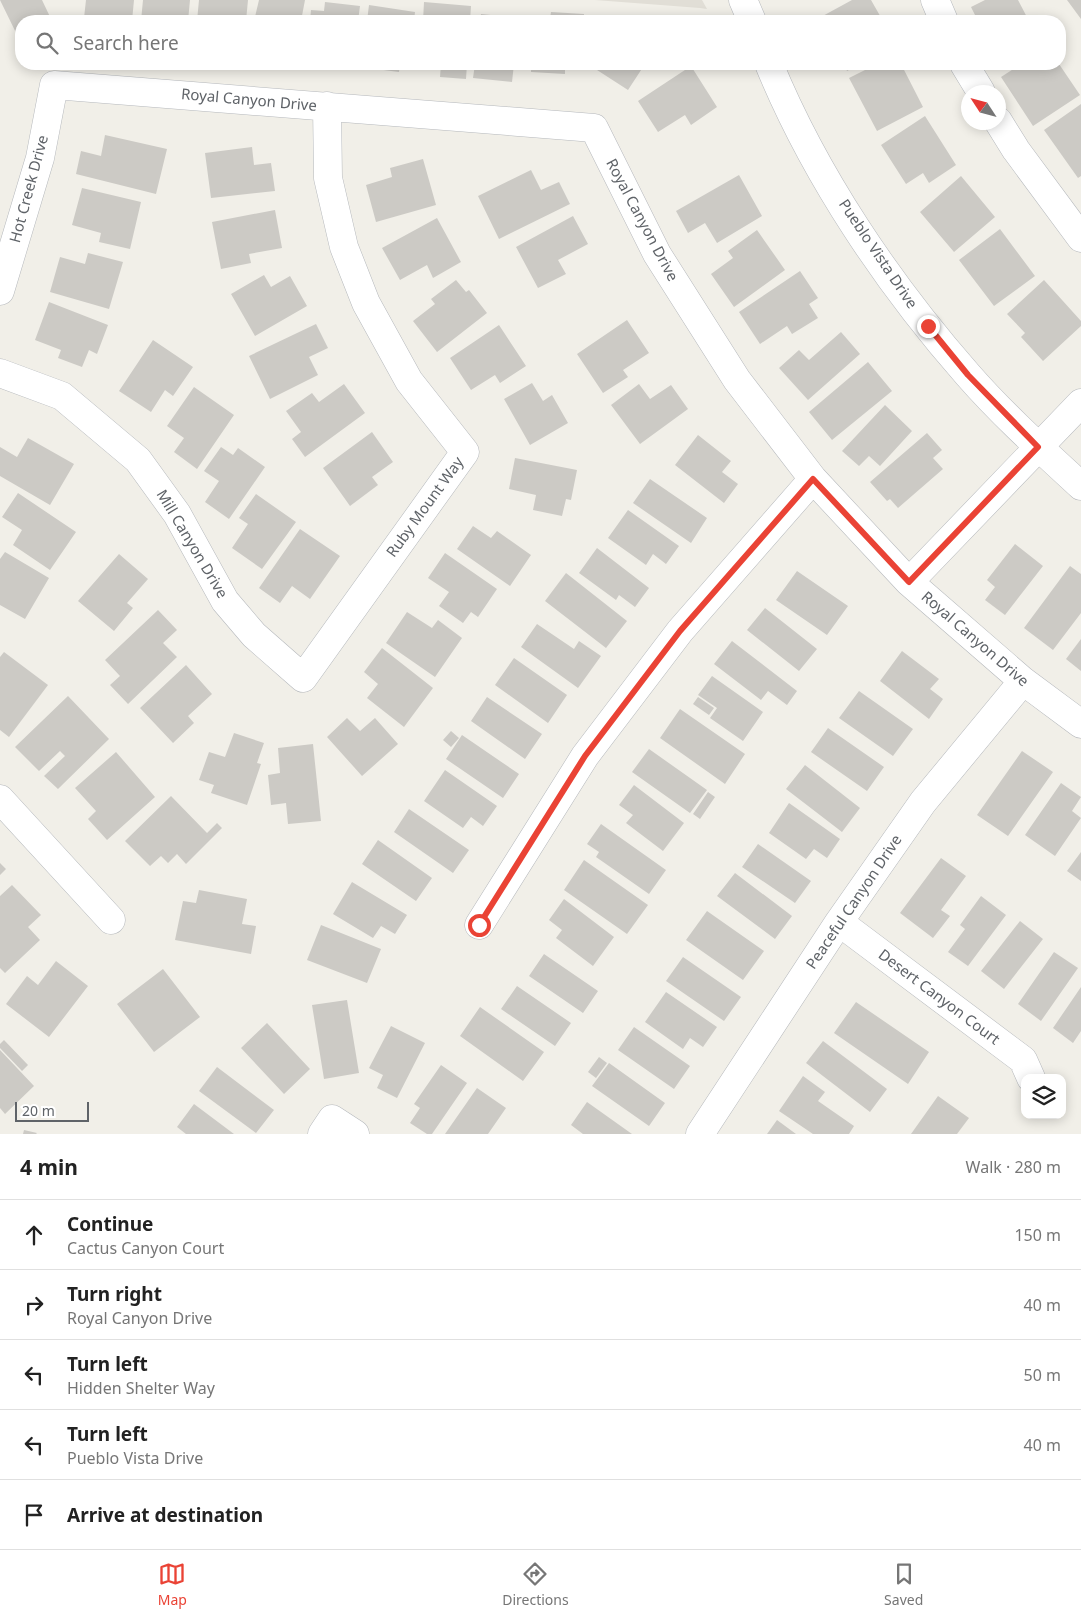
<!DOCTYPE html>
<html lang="en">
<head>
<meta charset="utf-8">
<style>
	body { margin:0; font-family:"Noto Sans",sans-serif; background:#f6f6f6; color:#222 }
	.controls { position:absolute; right:15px; bottom:15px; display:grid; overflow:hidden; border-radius:10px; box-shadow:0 2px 12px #0003 }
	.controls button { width:45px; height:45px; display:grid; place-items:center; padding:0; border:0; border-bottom:1px solid #e0e0e0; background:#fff; color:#222; font:25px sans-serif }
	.compass { position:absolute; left:961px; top:85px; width:45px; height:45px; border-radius:50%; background:#fff; box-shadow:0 2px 12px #0003; rotate:306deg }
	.scale { position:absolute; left:15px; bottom:12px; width:74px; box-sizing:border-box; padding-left:5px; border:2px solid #5f6368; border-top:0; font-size:14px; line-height:18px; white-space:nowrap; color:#5f6368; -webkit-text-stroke:4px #fff; paint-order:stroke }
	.stop { position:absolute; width:15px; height:15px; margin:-11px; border:4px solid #ea4335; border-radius:50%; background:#fff }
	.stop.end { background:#ea4335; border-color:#fff; box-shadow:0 1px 5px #0008 }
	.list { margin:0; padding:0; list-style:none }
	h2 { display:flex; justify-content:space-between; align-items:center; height:65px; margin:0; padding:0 20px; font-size:21px }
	h2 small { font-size:16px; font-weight:400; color:#767676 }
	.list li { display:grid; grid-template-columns:32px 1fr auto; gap:15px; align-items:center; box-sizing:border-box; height:70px; padding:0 20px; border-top:1px solid #e0e0e0 }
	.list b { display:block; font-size:19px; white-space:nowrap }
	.list p { margin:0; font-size:16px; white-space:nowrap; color:#767676 }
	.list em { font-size:16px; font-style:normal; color:#767676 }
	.icon { flex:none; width:28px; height:28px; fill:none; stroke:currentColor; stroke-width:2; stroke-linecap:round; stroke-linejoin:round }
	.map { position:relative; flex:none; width:1081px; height:1134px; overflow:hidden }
	.search { position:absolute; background:#fff; box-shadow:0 2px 12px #0003; left:15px; right:15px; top:15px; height:55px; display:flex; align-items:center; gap:12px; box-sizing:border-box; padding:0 18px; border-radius:20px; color:#767676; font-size:19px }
	.sheet { height:415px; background:#fff }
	nav { display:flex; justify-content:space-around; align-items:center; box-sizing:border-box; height:70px; border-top:1px solid #e0e0e0; background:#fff; font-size:14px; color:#767676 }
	nav a { display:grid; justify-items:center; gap:2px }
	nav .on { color:#ea4335 }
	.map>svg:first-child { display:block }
	.education { fill:#e1ded6 }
	.building { fill:#cccac5 }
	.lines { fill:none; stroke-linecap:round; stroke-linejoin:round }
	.minor-casing { stroke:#b5b8bc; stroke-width:29 }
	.minor { stroke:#fff; stroke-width:28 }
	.route { stroke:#ea4335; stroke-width:6 }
	.labels { text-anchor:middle; stroke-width:4; stroke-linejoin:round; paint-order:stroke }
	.street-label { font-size:15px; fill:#5f6368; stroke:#fff }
</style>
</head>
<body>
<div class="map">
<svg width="1081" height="1134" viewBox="0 0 1081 1134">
	<rect width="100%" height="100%" fill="#f1efe8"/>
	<!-- education -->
	<path class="education" d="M595 0H702L707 9 700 8Z"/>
	<!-- building -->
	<path class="building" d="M0 0H42L52 21H21V43Z
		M86 0H134L132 21H102L84 18Z
		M143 0H190L188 21H141Z
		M199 0H248L246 21H197Z
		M259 0H305L301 21H254Z
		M852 0H871L883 21H821L819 18Z
		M985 0H1018L1029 21H978L971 7Z
		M1067 0H1081V19Z
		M325 2 360 6 358 21H310L311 10 324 11Z
		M424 2 471 6 470 21H423Z
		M369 5 415 12 414 21H367Z
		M551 12 584 14V21H534V16L550 18Z
		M481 14 528 19 527 21H480Z
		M324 64H353V69L324 66Z
		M361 64H400L399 72 360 67Z
		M441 64H467L466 79 440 77Z
		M475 64H514L512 82 473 78Z
		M531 64H565V74L531 72Z
		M602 64H645L628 90 597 70Z
		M844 64H860L847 71Z
		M877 64H901L923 107 877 131 849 78Z
		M1021 64H1059L1080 95 1033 126 1001 77Z
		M691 66 717 107 691 125 685 115 658 132 638 101Z
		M1081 104V176L1078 178 1044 130Z
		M925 116 956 165 929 183 923 173 906 184 881 145Z
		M105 135 167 149 156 194 76 174 81 151 101 156Z
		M252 147 254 165 271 163 275 191 211 198 205 153Z
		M423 159 436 205 376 222 366 185 392 177 390 168Z
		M531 170 541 190 559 182 570 204 499 239 478 196Z
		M739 175 762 216 717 243 705 223 688 233 676 211Z
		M961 176 995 217 954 252 920 212Z
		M82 188 141 202 130 249 99 242 101 233 72 225Z
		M275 210 282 248 249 254 251 263 221 269 212 222Z
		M573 216 588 244 558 260 566 274 538 288 516 247Z
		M437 218 461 262 433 278 427 265 400 280 382 248Z
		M1000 229 1035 276 994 306 959 260Z
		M757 230 785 270 734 307 711 274 733 258 728 251Z
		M88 253 123 262 109 309 50 292 60 257 85 264Z
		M800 271 818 298 809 304 818 318 792 334 787 326 760 344 739 312Z
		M264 275 271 287 290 276 307 306 255 336 231 294Z
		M456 280 466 292 469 290 487 313 437 352 413 321 435 304 431 299Z
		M1044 280 1081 321V326L1043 361 1021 337 1025 333 1007 314Z
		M49 302 108 325 97 354 89 350 82 367 58 358 61 350 35 340Z
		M627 320 649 353 623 370 628 377 603 393 577 354Z
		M316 324 328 348 309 357 318 375 270 399 249 356Z
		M499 325 526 366 500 383 495 375 471 390 450 358Z
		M841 332 860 354 808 400 779 368 799 350 809 360Z
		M153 340 193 367 173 396 165 390 151 412 119 391Z
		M868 362 892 391 832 440 809 412Z
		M532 383 543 401 552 395 568 423 530 445 504 399Z
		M344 384 365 413 305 457 292 439 301 432 286 411 312 393 319 402Z
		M639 384 650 399 671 385 688 409 640 444 611 405Z
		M194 387 234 415 197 469 174 452 184 438 167 426Z
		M885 405 912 431 880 466 869 456 859 466 842 451Z
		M372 432 393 462 372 477 378 485 350 506 323 468Z
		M927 433 942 450 933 458 943 469 898 508 890 499 887 501 870 482Z
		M698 435 731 461 722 472 738 484 724 503 675 465Z
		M28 438 74 464 50 505 0 476V447L17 457Z
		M221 447 233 455 238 448 265 467 229 519 205 502 219 481 204 471Z
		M515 458 577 470 571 500 566 499 562 516 533 510 536 495 509 489Z
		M650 479 707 518 691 543 633 503Z
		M18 493 76 532 50 570 13 545 22 530 2 517Z
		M256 494 296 522 262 569 232 548 248 524 239 518Z
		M628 510 679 546 666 564 653 554 646 565 608 538Z
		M473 526 491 538 497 531 531 555 510 586 457 549Z
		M300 529 340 556 310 599 292 586 280 603 259 588Z
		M1015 544 1043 566 1005 615 985 600 995 587 987 580Z
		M597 548 649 588 635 607 619 595 616 600 579 573Z
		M5 552 49 578 25 619 0 605V559Z
		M445 553 497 589 478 617 471 612 463 623 439 606 449 592 428 578Z
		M119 554 148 579 127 603 133 608 114 631 78 601Z
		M1070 566 1081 574V613L1053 650 1024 628Z
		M797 571 848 606 827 635 776 600Z
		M566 573 627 621 606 648 545 601Z
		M765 608 817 649 799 671 747 630Z
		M158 610 177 630 163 643 177 657 128 704 110 685 120 676 105 660Z
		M407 612 432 628 438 620 462 638 435 677 386 643Z
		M537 624 574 649 579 641 601 656 578 688 521 647Z
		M1081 639V671L1066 659Z
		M732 641 797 691 787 705 768 691 761 700 714 664Z
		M382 648 433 688 404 727 367 698 378 684 364 672Z
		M902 651 939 679 930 689 943 699 929 719 880 681Z
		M4 652 48 685 9 737 0 730V657Z
		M514 658 567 695 548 723 495 685Z
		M186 665 212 694 188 716 194 723 173 743 140 708Z
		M712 676 763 712 743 741 710 718 717 708 698 695Z
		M859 691 913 729 893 756 839 718Z
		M68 696 109 739 58 789 44 776 65 756 60 751 39 771 15 747Z
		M487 697 542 734 525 759 471 721Z
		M698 697 714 708 709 715 693 704Z
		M680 709 745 754 725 784 660 738Z
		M347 718 360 731 375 718 398 744 362 776 327 737Z
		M828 728 884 767 867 791 811 752Z
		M451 731 459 738 451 747 443 740Z
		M234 733 264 743 257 763 261 764 247 805 211 793 214 785 199 780 209 752 225 757Z
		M462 735 519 774 503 798 446 759Z
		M313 744 321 821 288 824 286 803 271 805 268 775 280 773 278 748Z
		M649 749 707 790 690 813 632 772Z
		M1022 751 1053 772 1008 836 977 815Z
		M116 752 155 797 107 840 88 819 96 811 75 788Z
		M805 765 860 808 842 832 786 789Z
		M445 770 497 806 483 826 471 817 463 828 424 801Z
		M1061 783 1081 797 1072 811 1081 818 1055 856 1025 835Z
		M634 785 684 823 663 851 626 823 633 815 619 805Z
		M708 792 715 797 700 819 693 814Z
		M171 796 207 833 217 823 222 828 186 864 177 854 168 863 161 856 150 866 125 841Z
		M789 803 840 839 827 858 814 849 806 859 769 833Z
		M409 809 469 850 453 873 394 832Z
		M601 824 666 870 649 894 596 857 599 852 587 844Z
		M378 840 432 878 416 901 362 864Z
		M758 844 811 881 795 903 742 867Z
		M1081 852V881L1067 871Z
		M941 858 966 876 941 910 950 916 933 938 900 913Z
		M584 860 648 905 627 934 564 890Z
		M0 863 6 869 0 875Z
		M735 873 792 916 775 939 717 896Z
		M352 882 407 915 395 934 381 926 373 938 333 914Z
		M12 885 41 915 28 927 40 940 5 973 0 968V896Z
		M199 890 247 899 242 924 256 926 251 954 175 940 183 901 196 903Z
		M981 896 1006 915 968 966 948 952 965 929 960 925Z
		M564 899 614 937 593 966 556 938 562 930 549 920Z
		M707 911 764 951 743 980 686 940Z
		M1020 921 1043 939 1004 989 981 971Z
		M321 925 381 949 367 983 307 960Z
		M1054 952 1078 968 1041 1021 1018 1004Z
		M544 954 598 991 583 1013 529 976Z
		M683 957 741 997 724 1021 666 981Z
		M56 961 88 986 49 1037 6 1004 27 976 38 985Z
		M163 969 200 1017 154 1052 117 1004Z
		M517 986 571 1023 555 1046 501 1009Z
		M1081 987V1031L1073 1043 1053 1028Z
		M666 992 717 1027 703 1047 690 1038 683 1049 645 1022Z
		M347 1000 359 1073 324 1079 312 1005Z
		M856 1002 929 1052 908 1084 834 1033Z
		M480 1007 544 1052 523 1081 460 1036Z
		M267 1023 310 1069 284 1094 241 1048Z
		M391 1026 425 1043 397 1098 377 1088 383 1075 369 1068Z
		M634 1027 690 1066 674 1089 618 1050Z
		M4 1040 28 1065 22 1071 0 1048V1044Z
		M823 1041 887 1089 870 1112 806 1063Z
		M0 1050 34 1086 5 1114 0 1108Z
		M599 1057 607 1063 596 1078 588 1072Z
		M609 1063 665 1103 649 1126 592 1086Z
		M441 1065 467 1083 432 1134H427L410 1123 420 1108 414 1104Z
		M217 1067 274 1110 256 1133 199 1091Z
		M803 1076 825 1092 818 1101 854 1126 849 1134H813L779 1111Z
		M477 1088 506 1108 488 1134H445Z
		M938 1096 969 1118 957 1134H911Z
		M587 1102 632 1134H583L571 1125Z
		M194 1104 234 1134H186L177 1127Z
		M777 1120 796 1134H767Z
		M24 1130 37 1133 36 1134H23Z"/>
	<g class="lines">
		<defs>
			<path id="minor" d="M743 0 752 21
				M935 0 944 21
				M769 64C815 176 888 284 968 375 1003 415 1042 450 1081 486
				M964 64 981 92
				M998 121 1016 150 1081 238
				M0 291 40 158 54 85 594 128 657 254 737 380 813 479 909 582 1023 681 1081 724
				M0 373 62 396 138 460 177 514 225 601 254 635 303 678 465 452 409 381 366 303 344 247 328 178 327 106
				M909 582 1081 403
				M0 799 111 920
				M839 922 1023 1060 1031 1078
				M479 925 585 756 680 631 813 479
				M322 1134 332 1119 355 1134
				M700 1134 839 922 923 802 1023 681"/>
		</defs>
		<!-- minor casing -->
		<use href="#minor" class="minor-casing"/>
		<!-- minor -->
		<use href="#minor" class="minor"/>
	</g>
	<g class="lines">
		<!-- route -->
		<path class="route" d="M479 925 585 756 680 631 813 479 909 582 1038 447 968 375 928 326"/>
	</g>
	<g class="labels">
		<!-- street labels -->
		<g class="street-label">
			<text transform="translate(249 100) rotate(5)" y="5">Royal Canyon Drive</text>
			<text transform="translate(29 189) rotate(-75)" y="5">Hot Creek Drive</text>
			<text transform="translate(642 220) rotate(62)" y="5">Royal Canyon Drive</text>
			<text transform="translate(878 254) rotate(56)" y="5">Pueblo Vista Drive</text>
			<text transform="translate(425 507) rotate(-54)" y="5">Ruby Mount Way</text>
			<text transform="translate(192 544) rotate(59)" y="5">Mill Canyon Drive</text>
			<text transform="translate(975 639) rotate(41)" y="5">Royal Canyon Drive</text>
			<text transform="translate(854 902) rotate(-56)" y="5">Peaceful Canyon Drive</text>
			<text transform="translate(939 997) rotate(37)" y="5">Desert Canyon Court</text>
		</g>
	</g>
</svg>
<div class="controls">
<button><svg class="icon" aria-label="layers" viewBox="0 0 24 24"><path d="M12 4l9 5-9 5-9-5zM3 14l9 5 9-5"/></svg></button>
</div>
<svg class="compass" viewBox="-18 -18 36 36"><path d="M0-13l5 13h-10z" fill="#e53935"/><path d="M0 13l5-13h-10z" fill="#767676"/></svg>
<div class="scale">20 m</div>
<div class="stop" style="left:479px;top:925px"></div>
<div class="stop end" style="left:928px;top:326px"></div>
<div class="search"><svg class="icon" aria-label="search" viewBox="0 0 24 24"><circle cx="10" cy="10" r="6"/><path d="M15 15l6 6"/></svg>Search here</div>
</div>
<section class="sheet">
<h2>4 min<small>Walk · 280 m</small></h2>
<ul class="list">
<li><svg class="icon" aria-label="ahead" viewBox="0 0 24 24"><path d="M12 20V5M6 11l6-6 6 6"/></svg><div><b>Continue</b><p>Cactus Canyon Court</p></div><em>150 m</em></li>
<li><svg class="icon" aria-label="right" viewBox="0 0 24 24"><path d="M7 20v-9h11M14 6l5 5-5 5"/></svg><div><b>Turn right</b><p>Royal Canyon Drive</p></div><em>40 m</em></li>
<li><svg class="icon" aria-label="left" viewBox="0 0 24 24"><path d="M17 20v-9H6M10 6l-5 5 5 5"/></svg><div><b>Turn left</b><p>Hidden Shelter Way</p></div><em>50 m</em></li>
<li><svg class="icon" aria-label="left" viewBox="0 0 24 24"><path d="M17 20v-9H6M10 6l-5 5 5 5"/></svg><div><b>Turn left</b><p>Pueblo Vista Drive</p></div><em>40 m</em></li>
<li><svg class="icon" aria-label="arrive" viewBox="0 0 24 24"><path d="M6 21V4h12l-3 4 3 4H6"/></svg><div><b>Arrive at destination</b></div></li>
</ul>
</section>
<nav>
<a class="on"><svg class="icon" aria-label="map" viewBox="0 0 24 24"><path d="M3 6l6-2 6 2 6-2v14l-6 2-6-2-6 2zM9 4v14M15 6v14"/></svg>Map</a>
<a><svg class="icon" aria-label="directions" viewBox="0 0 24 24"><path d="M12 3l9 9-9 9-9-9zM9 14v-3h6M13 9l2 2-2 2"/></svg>Directions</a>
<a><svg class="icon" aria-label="saved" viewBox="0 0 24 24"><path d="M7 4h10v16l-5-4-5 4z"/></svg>Saved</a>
</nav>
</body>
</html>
